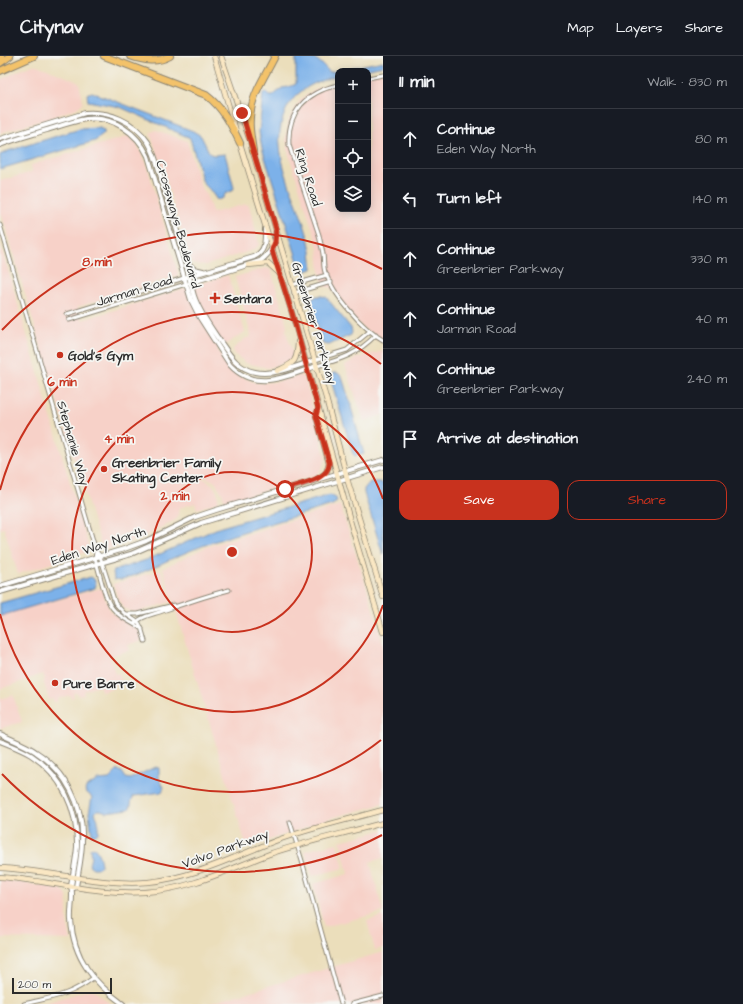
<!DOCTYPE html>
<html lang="en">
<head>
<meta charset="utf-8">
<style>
	body { margin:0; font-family:"Architects Daughter",sans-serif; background:#242831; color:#f1f3f6 }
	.controls { position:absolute; right:12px; top:12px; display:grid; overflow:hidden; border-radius:8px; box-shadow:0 2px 10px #0003 }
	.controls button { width:36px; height:36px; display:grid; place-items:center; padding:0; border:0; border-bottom:1px solid #363941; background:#171b24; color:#f1f3f6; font:20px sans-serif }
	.scale { position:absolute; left:12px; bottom:10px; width:100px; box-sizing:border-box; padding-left:4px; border:2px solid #2b2b2b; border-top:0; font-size:11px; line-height:14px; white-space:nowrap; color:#2b2b2b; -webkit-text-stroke:3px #f6f6f2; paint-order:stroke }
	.stop { position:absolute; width:12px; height:12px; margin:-9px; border:3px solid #c8321e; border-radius:50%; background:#fff }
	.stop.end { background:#c8321e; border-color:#fff; box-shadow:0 1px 4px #0008 }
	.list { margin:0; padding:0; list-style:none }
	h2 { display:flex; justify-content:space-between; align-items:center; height:52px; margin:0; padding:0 16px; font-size:17px }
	h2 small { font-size:13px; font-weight:400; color:#9ea1a6 }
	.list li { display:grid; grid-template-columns:26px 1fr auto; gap:12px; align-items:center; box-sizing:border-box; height:60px; padding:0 16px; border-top:1px solid #363941 }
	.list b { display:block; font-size:15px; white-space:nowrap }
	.list p { margin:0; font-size:13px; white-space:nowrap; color:#9ea1a6 }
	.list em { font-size:13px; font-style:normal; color:#9ea1a6 }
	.actions { display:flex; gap:8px; padding:12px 16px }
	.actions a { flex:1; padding:9px 0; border:1px solid #c8321e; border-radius:12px; text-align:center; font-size:14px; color:#c8321e }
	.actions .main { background:#c8321e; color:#fff }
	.icon { flex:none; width:22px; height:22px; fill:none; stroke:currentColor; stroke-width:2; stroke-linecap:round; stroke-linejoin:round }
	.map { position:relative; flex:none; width:383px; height:948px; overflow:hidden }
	header { display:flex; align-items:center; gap:24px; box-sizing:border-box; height:56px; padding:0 20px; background:#171b24; border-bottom:1px solid #363941 }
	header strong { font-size:19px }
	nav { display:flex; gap:22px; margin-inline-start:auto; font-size:14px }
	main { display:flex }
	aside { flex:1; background:#171b24 }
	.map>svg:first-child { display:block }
	.built { fill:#f7d1c8 }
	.water { fill:#7bb1e9; stroke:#536e8a }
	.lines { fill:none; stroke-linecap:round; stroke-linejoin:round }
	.minor-casing { stroke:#8b8473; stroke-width:5 }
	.tertiary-casing { stroke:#8b8473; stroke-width:6 }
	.secondary-casing { stroke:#8b8473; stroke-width:6 }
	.motorway-casing { stroke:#8b8473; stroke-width:8 }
	.minor { stroke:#fff; stroke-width:3 }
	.tertiary { stroke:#fff; stroke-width:4 }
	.secondary { stroke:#fae7c3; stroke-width:4.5 }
	.motorway { stroke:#f3c26a; stroke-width:6 }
	.route { stroke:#c8321e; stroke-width:5 }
	.ring { fill:none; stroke:#c8321e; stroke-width:2 }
	.poi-dot { fill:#c8321e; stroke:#f6f6f2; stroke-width:1.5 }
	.labels { text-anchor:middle; stroke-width:3.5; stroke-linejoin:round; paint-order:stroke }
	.street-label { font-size:13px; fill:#2b2b2b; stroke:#f6f6f2 }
	.poi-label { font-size:13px; font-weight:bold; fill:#2b2b2b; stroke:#f6f6f2; text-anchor:start }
	.centre { fill:#c8321e; stroke:#f6f6f2; stroke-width:2 }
	.ring-label { font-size:12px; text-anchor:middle; font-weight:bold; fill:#c8321e; stroke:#f6f6f2; stroke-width:3.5; stroke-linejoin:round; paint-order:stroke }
</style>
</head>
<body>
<header>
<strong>Citynav</strong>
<nav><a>Map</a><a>Layers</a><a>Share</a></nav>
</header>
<main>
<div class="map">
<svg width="383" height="948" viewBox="0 0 383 948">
	<rect width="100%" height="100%" fill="#f6f6f2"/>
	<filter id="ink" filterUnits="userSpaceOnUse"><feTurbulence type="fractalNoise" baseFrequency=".025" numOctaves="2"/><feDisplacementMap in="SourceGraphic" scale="8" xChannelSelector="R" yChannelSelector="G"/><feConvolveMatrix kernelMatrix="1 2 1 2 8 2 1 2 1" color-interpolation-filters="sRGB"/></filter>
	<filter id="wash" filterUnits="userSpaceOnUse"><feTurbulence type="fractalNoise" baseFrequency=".012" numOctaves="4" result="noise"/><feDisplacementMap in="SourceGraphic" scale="16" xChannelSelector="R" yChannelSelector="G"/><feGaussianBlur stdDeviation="0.9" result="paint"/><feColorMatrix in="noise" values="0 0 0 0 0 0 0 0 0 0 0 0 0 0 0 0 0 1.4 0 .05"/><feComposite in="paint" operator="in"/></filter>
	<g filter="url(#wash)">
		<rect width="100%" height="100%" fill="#ebdebb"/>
		<!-- built -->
		<path class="built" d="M33 9H37L79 26 83 47 77 52 42 65 32 67 0 77V24L16 16Z
			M383 16V287L362 271 343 250 331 232 324 230 320 217 318 193 315 181 289 99 286 82 289 63 296 51 301 43 317 32 338 26V153H368V19Z
			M156 74 187 85 200 129 205 136 213 157 246 148 249 149 259 188 257 191 253 194 207 209 193 208 188 197 165 120 150 77Z
			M129 80 136 87 146 106 178 217 177 220 78 251 82 264 228 219 245 276 217 294 226 307 237 318 251 325 258 327 276 326 300 319 305 322 326 404 318 418 238 443 225 445 222 437 215 426 203 420 170 438 203 422 213 429 218 438V446L197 453 195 447 179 452 177 463 141 482 105 494 102 492 71 392 0 153V125L32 116 31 109Z
			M0 187 90 495 18 518 4 472 0 473Z
			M266 212 271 214 287 269 286 276 293 298 291 305 268 312 246 307 234 298 233 293 246 282H250L251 279 235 221Z
			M383 295V358L380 360 364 365 345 309 357 302Z
			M340 449 367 532 383 588V748L331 762 247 792 163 512 206 491Z
			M161 514 171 546 134 557 123 552 118 543 113 528Z
			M101 532 109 552 112 556 138 573 140 576 142 584 128 589 130 594 110 600 115 618 119 617 122 627 111 630 112 633 102 636 99 630 83 635 84 638 78 640 77 636 73 637 74 641 71 642 70 639 57 643V646H54L53 643 49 644 43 624 45 623 43 618 0 633V560Z
			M13 639 22 666 1 672 0 671V643Z
			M383 774V802L370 806 383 856 324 871 313 828 348 818 340 785Z
			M337 787 344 812 312 820 305 795Z
			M0 823 62 833 67 840V867L71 884 0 882Z
			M383 860V892L375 894 367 865Z
			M383 896V948H208Z
			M92 933 111 948H42Z"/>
		<!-- water -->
		<path class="water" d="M296 0C308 0 314 0 323 9 326 12 327 14 330 16L383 5V10L360 15H338V20C315 25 295 34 285 56 263 105 315 163 312 213L303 216 300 212 262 92 259 76 263 37 265 36 270 40H273L282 32 289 31 296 28Z
			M92 36 193 75 201 80 210 98 214 99 225 98 234 132 233 134 225 138 223 142 217 144 210 134 203 127 190 82 120 51 88 45 87 38Z
			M100 72 104 75V78L95 85 0 113V99L8 95 80 73Z
			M317 240H322L326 241 351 272 352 276 351 279 329 289 323 288 309 245Z
			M333 317H338L342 321 349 343 351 346V351L364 398 355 400 353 398 330 321Z
			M370 426H380L383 428V499L364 437V433Z
			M330 439 336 442 337 446 332 449C278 466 224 479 173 502 162 507 124 527 114 523L113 515 149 503 218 472Z
			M91 521 94 523 96 528 95 532 0 560V547Z
			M155 711 159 712V723L164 731 162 736 134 740C130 745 132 749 129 753L106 756 101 754H97L95 757 98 764V777L96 779H92L89 757 92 741 85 735 86 731 98 724 109 723 118 714 122 716 126 722 130 723Z
			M93 791C98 794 101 804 101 810L99 812H93L89 809 91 801 90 793Z"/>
	</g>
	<g filter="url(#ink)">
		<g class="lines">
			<defs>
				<path id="minor" d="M368 22 383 19
					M338 29C307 36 287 55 289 89L319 179C320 185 322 191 323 198 324 204 323 210 325 216 334 239 361 272 383 284
					M0 169 96 495 95 502C100 517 104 545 115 555 122 563 133 567 142 573
					M292 229 327 219
					M294 237 331 226
					M67 258 184 222
					M69 264 186 228
					M315 304 347 294 370 275
					M317 310C342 303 356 299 376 279
					M96 495 100 500 115 547 124 557 139 567 141 571 145 585
					M125 558H138L174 549
					M135 567C142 560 151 559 160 556 183 548 205 540 229 534
					M290 766 302 805 341 948
					M24 948C52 941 70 940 93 922
					M352 948 383 940"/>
				<path id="tertiary" d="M0 83 85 57C109 55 134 65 148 86 156 99 159 115 163 129 170 151 177 174 183 196 187 211 190 226 194 240 200 258 212 273 222 288 231 301 239 313 255 316 273 320 298 310 315 304
					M0 89C15 83 31 79 47 74 60 70 73 65 86 63 113 60 137 76 148 100L191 244 200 262 230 309C256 337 286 320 317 310
					M187 206 194 213 203 215
					M187 221 254 201C266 195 265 185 265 173
					M190 227 260 205C271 197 275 189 276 175
					M0 530 124 493 146 485 195 461 216 454 383 404
					M0 536 131 498 201 467 383 411
					M0 678C12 684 25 688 36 696 66 715 84 750 82 785 82 801 78 816 76 831L74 832
					M0 685C10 689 21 693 31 699 62 719 78 754 77 791 76 804 73 817 71 830 74 839 70 854 71 864 73 902 94 927 123 948"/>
				<path id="secondary" d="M214 0 236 75
					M221 0 249 82
					M239 84 292 257 351 468 383 576
					M252 93 326 342 348 426 383 541
					M248 209 268 207 279 217
					M277 315C294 307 297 307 298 286
					M317 423 326 417 329 408 318 367 316 360 318 354
					M0 812C50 814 98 830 148 826 193 822 233 801 275 785 310 772 347 764 383 754
					M0 821C48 824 96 839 145 836 192 833 229 813 272 797 308 785 346 777 383 767"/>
				<path id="motorway" d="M0 0H1
					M104 0 206 39C223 52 231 68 240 87
					M130 0C144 5 157 7 170 0
					M0 7 10 0
					M0 15 34 0
					M253 95C251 81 248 68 251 54 254 35 267 17 275 0"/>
			</defs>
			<!-- minor casing -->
			<use href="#minor" class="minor-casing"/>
			<!-- tertiary casing -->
			<use href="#tertiary" class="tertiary-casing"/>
			<!-- secondary casing -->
			<use href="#secondary" class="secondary-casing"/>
			<!-- motorway casing -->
			<use href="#motorway" class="motorway-casing"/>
			<!-- minor -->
			<use href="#minor" class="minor"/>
			<!-- tertiary -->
			<use href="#tertiary" class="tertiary"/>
			<!-- secondary -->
			<use href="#secondary" class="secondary"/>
			<!-- motorway -->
			<use href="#motorway" class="motorway"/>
		</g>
	</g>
	<g class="lines" filter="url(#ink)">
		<!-- route -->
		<path class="route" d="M242 57 276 173 275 186 272 194 292 257 318 352 316 360 329 406C331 424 299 428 285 433"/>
	</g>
	<!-- distance rings -->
	<g class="ring">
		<circle cx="232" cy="496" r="80"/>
		<path d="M383 549A160 160 0 1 1 383 443"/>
		<path d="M381 684A240 240 0 0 1 0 558M0 434A240 240 0 0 1 381 308"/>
		<path d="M382 779A320 320 0 0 1 2 718M2 274A320 320 0 0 1 382 213"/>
	</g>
	<!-- markers -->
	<g class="poi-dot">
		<path d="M213 236h4v4h4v4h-4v4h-4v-4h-4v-4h4z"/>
		<circle cx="60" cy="299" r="4"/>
		<circle cx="104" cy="413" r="4"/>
		<circle cx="55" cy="627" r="4"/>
	</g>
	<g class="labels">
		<!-- street labels -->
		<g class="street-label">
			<text transform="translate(309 121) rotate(72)" y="5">Ring Road</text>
			<text transform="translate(179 168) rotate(74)" y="5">Crossways Boulevard</text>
			<text transform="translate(134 234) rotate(-17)" y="5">Jarman Road</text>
			<text transform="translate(315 267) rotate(73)" y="5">Greenbrier Parkway</text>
			<text transform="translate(74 387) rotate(74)" y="5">Stephanie Way</text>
			<text transform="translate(98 489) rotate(-18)" y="5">Eden Way North</text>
			<text transform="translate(225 792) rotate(-20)" y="5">Volvo Parkway</text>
		</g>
		<!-- poi labels -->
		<g class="poi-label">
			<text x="224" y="247">Sentara</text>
			<text x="68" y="304">Gold's Gym</text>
			<text x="112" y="411">Greenbrier Family<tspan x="112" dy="15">Skating Center</tspan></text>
			<text x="63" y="632">Pure Barre</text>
		</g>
	</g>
	<circle cx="232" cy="496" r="6" class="centre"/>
	<g class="ring-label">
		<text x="97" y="210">8 min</text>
		<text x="62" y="330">6 min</text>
		<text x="119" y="387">4 min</text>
		<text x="175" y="444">2 min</text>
	</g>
</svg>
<div class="controls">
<button>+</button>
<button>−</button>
<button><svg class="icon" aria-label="locate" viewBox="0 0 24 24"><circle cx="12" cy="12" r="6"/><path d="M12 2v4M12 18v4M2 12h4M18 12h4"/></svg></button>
<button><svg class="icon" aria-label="layers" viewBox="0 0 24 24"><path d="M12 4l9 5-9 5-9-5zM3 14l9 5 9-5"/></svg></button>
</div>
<div class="scale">200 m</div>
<div class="stop" style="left:285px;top:433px"></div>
<div class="stop end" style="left:242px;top:57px"></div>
</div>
<aside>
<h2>11 min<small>Walk · 830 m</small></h2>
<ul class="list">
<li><svg class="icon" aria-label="ahead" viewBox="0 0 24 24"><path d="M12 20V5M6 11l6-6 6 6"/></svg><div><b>Continue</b><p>Eden Way North</p></div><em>80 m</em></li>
<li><svg class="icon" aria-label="left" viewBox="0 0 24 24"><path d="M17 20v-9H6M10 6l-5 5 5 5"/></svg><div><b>Turn left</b></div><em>140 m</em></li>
<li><svg class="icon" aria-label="ahead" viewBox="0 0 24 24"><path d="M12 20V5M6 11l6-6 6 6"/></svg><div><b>Continue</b><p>Greenbrier Parkway</p></div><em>330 m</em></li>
<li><svg class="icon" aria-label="ahead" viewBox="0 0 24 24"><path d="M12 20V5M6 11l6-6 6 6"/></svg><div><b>Continue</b><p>Jarman Road</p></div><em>40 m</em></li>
<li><svg class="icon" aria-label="ahead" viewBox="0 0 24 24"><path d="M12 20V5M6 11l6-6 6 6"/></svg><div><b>Continue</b><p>Greenbrier Parkway</p></div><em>240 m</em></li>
<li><svg class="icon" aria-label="arrive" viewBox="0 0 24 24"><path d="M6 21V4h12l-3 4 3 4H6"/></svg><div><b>Arrive at destination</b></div></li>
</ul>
<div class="actions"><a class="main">Save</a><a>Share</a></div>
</aside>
</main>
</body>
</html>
